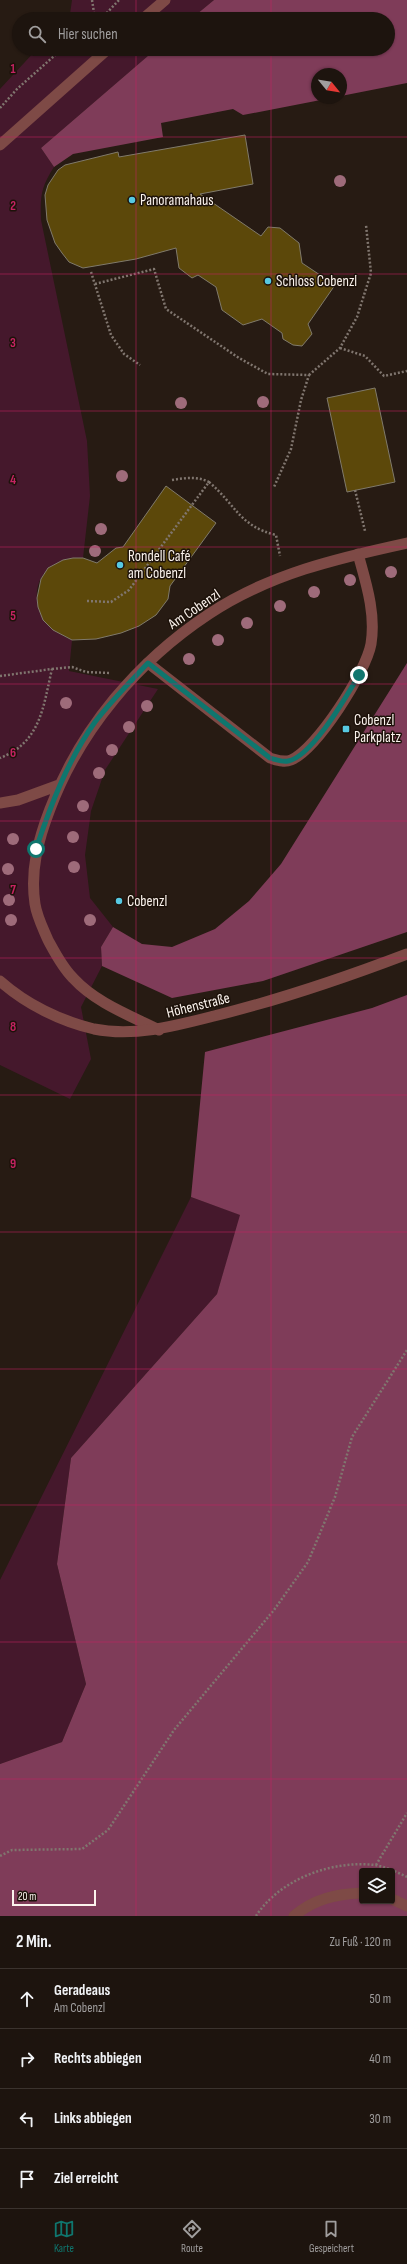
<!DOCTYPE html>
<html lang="de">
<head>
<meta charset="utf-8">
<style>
	body { margin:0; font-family:"Sofia Sans Condensed",sans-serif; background:#2a211c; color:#f1f3f6 }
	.controls { position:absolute; right:12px; bottom:12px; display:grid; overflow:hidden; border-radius:4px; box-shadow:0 1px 3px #0004 }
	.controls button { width:36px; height:36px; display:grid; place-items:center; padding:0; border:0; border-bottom:1px solid #3b332e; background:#1d140e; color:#f1f3f6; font:20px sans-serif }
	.compass { position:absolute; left:311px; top:68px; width:36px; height:36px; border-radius:50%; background:#1d140e; box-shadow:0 1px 3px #0004; rotate:120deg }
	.scale { position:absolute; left:12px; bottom:10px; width:84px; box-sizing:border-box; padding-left:4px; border:2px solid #fbf3ed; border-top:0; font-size:11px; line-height:14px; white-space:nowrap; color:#fbf3ed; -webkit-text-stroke:3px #1d120a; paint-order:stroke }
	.stop { position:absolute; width:12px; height:12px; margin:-9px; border:3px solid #0f766e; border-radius:50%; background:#fff }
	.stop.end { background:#0f766e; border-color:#fff; box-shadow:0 1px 4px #0008 }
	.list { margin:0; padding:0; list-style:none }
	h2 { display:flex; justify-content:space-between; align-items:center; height:52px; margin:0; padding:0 16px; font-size:17px }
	h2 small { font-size:13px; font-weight:400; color:#a09e9e }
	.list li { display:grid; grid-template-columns:26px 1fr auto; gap:12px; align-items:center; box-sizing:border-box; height:60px; padding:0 16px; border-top:1px solid #3b332e }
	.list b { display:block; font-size:15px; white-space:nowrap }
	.list p { margin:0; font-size:13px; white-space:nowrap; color:#a09e9e }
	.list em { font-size:13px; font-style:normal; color:#a09e9e }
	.icon { flex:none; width:22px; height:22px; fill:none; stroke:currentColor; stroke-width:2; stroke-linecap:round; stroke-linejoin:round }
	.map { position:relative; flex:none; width:407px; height:1916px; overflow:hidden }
	.search { position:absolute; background:#1d140e; box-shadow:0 1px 3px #0004; left:12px; right:12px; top:12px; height:44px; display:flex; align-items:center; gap:10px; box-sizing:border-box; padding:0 14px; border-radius:22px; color:#a09e9e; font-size:15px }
	.sheet { height:292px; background:#1d140e }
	nav { display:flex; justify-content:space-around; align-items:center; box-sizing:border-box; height:56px; border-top:1px solid #3b332e; background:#1d140e; font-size:11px; color:#a09e9e }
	nav a { display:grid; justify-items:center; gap:2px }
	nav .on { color:#0f766e }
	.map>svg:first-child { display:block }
	.green { fill:#45182c }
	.forest { fill:#7f3c59; fill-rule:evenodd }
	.building { fill:#5c480a; stroke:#807a6b }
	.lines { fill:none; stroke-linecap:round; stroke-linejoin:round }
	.path { stroke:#80766f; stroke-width:2.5; stroke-dasharray:2 2; stroke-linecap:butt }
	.service { stroke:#7e4a46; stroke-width:11 }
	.minor { stroke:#7e4a46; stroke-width:11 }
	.tertiary { stroke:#7e4a46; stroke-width:11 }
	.tree { fill:#9e6b7a }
	.route { stroke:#0f766e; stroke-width:5 }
	.grid { fill:none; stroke:#c52362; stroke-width:1; stroke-opacity:0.55 }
	.poi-dot { fill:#57c9e2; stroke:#1d120a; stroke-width:1.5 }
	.labels { text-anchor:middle; stroke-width:3; stroke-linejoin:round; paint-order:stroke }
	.poi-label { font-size:15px; fill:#fbf3ed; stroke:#1d120a; text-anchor:start }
	.street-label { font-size:15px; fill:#fbf3ed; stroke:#1d120a }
	.grid-label { font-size:13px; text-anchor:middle; font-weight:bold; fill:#c52362; stroke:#1d120a; stroke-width:3; stroke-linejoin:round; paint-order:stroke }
</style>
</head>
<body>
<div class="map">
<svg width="407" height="1916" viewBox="0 0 407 1916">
	<rect width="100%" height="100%" fill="#271b13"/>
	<!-- green -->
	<path class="green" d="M72 0H214L191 19H66L70 14Z
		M37 49H156L41 148 54 167C41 187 40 196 41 220L87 441 90 496 83 558C26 558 21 619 72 640L69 671 158 689 105 770 91 811 85 855 90 898 113 927 101 947 102 966 81 1007 91 1059 70 1099 0 1065V89Z
		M191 1197 241 1215 217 1294 71 1458 57 1564 86 1684 62 1742 0 1764V1580Z"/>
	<!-- forest -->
	<path class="forest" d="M214 0H407V83L341 96V74H317V98H331L243 115 233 109 161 123 163 137 73 154 54 167 41 148 156 49H388V19H191Z
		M407 663V932L263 981 172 998 102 966 101 947 113 927 142 944 172 947 215 929 249 901 281 864Z
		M407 995V1916H0V1764L62 1742 86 1684 57 1564 71 1458 217 1294 240 1215 191 1197 205 1052 372 1008ZM362 1871H392V1901H362Z"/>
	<!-- building -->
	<path class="building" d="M245 135 253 184 200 194 261 236 268 227 280 228 299 243 302 263 335 285 308 324 312 334 302 346 293 345 283 339 282 333 262 319 243 325 222 310 216 287 198 275 192 278 179 268 176 248 136 259 83 268 69 262 62 253 55 243 47 220 45 195 48 185 58 170 65 165 118 152 119 157Z
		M375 388 395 482 347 492 327 398Z
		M166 486 216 523 170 586 168 599 156 615 139 626 121 633 96 639 72 640 53 630 43 620 38 607 37 598 41 579 48 568 63 560 73 558H83L97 563 116 548 123 547Z"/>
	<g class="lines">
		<!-- path -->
		<path class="path" d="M92 0 95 19
			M101 19 119 0
			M0 108 17 89 62 49
			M91 272 111 335 124 354 140 365
			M95 284 154 269 166 309 239 358 268 374 309 375 301 400 291 449 274 487
			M340 348 365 356 384 376 407 371
			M309 375 340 348 357 317 371 273 366 225
			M172 480C185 478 197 476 209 482
			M355 490 365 531
			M87 601 111 602 129 590 209 482C236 505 239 526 276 535L280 556
			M52 669 72 667 86 672 110 673
			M0 676 52 669C43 707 41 742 0 758
			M0 1856 12 1850 82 1849 108 1830 174 1730 274 1610 308 1562 335 1497 352 1437 407 1350
			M376 1865 407 1813
			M256 1916C280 1879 332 1860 375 1865 386 1867 397 1872 407 1877"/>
		<!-- service -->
		<path class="service" d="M148 663 270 758C277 760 284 763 291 760 317 749 366 672 371 644 376 613 366 583 358 554"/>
		<!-- minor -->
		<path class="minor" d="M0 803 18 800 59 785
			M159 1030C129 1015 96 1003 73 978 62 967 55 953 48 940 43 928 37 917 35 904 30 871 38 840 50 809 80 729 138 661 209 614 269 574 338 558 407 543"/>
		<!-- tertiary -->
		<path class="tertiary" d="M143 19 165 0
			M0 145 108 49
			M0 981C26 1004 60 1021 94 1029 134 1037 175 1026 214 1016 279 1000 344 978 407 954
			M392 1899 407 1906
			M294 1916C314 1899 336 1894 362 1893"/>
	</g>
	<!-- trees -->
	<g class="tree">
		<circle cx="340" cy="181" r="6"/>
		<circle cx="263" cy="402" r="6"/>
		<circle cx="181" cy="403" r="6"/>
		<circle cx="122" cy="476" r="6"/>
		<circle cx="101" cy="529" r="6"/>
		<circle cx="95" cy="551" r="6"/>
		<circle cx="391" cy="572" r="6"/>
		<circle cx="350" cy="580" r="6"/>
		<circle cx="314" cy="592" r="6"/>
		<circle cx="280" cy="606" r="6"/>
		<circle cx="247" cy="623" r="6"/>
		<circle cx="218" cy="640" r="6"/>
		<circle cx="189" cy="659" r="6"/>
		<circle cx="66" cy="703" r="6"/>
		<circle cx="147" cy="706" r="6"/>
		<circle cx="129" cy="727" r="6"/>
		<circle cx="112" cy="750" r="6"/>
		<circle cx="99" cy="773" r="6"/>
		<circle cx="83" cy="806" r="6"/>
		<circle cx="73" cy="837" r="6"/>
		<circle cx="13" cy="839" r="6"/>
		<circle cx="74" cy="867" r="6"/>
		<circle cx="8" cy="869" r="6"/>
		<circle cx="9" cy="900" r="6"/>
		<circle cx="11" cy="920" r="6"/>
		<circle cx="90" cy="920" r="6"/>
	</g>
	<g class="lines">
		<!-- route -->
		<path class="route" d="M36 849C51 804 68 760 95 722 111 701 130 682 148 663L270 758C276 760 282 762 288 761 312 757 347 695 359 675"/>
	</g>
	<!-- grid -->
	<path class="grid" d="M136 0V19M271 0V19M136 49V1916M271 49V1916M0 137H407M0 274H407M0 411H407M0 547H407M0 684H407M0 821H407M0 958H407M0 1095H407M0 1232H407M0 1369H407M0 1505H407M0 1642H407M0 1779H407"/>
	<!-- markers -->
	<g class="poi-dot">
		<circle cx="132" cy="200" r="4"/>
		<circle cx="268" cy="281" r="4"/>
		<circle cx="120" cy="565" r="4"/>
		<rect x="342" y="725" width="8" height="8" rx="2"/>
		<circle cx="119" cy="901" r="4"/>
	</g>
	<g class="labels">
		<!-- poi labels -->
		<g class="poi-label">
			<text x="140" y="205">Panoramahaus</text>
			<text x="276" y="286">Schloss Cobenzl</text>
			<text x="128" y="561">Rondell Café<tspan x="128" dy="17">am Cobenzl</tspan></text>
			<text x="354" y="725">Cobenzl<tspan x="354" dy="17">Parkplatz</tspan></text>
			<text x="127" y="906">Cobenzl</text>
		</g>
		<!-- street labels -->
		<g class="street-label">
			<text transform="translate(194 609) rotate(-34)" y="5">Am Cobenzl</text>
			<text transform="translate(198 1005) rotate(-14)" y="5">Höhenstraße</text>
		</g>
	</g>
	<g class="grid-label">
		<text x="13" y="73">1</text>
		<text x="13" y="210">2</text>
		<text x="13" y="347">3</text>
		<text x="13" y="484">4</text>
		<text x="13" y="620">5</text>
		<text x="13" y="757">6</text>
		<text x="13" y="894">7</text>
		<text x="13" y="1031">8</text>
		<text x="13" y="1168">9</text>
	</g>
</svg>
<div class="controls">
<button><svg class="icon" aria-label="layers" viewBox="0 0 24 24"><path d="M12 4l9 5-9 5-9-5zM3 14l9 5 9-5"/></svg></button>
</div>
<svg class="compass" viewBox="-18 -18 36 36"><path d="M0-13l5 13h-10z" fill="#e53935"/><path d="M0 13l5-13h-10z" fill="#a09e9e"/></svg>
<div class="scale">20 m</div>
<div class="stop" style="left:36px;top:849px"></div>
<div class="stop end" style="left:359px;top:675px"></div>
<div class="search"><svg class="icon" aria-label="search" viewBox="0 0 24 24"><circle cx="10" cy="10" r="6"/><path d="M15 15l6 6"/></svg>Hier suchen</div>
</div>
<section class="sheet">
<h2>2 Min.<small>Zu Fuß · 120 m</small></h2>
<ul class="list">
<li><svg class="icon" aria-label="ahead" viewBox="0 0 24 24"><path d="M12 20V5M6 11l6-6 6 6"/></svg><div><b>Geradeaus</b><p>Am Cobenzl</p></div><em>50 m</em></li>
<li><svg class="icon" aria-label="right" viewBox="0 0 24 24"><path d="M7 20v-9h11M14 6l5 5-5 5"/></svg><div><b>Rechts abbiegen</b></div><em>40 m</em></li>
<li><svg class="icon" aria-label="left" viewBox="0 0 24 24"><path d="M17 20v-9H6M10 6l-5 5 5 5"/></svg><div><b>Links abbiegen</b></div><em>30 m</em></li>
<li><svg class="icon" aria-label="arrive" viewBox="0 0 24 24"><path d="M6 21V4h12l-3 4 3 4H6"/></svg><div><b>Ziel erreicht</b></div></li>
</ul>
</section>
<nav>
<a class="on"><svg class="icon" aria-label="map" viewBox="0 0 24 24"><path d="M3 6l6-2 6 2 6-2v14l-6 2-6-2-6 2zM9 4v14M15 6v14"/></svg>Karte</a>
<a><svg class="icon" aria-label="directions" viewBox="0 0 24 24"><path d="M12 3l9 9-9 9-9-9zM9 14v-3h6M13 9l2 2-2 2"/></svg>Route</a>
<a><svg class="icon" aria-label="saved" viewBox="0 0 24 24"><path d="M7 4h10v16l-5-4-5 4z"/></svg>Gespeichert</a>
</nav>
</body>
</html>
